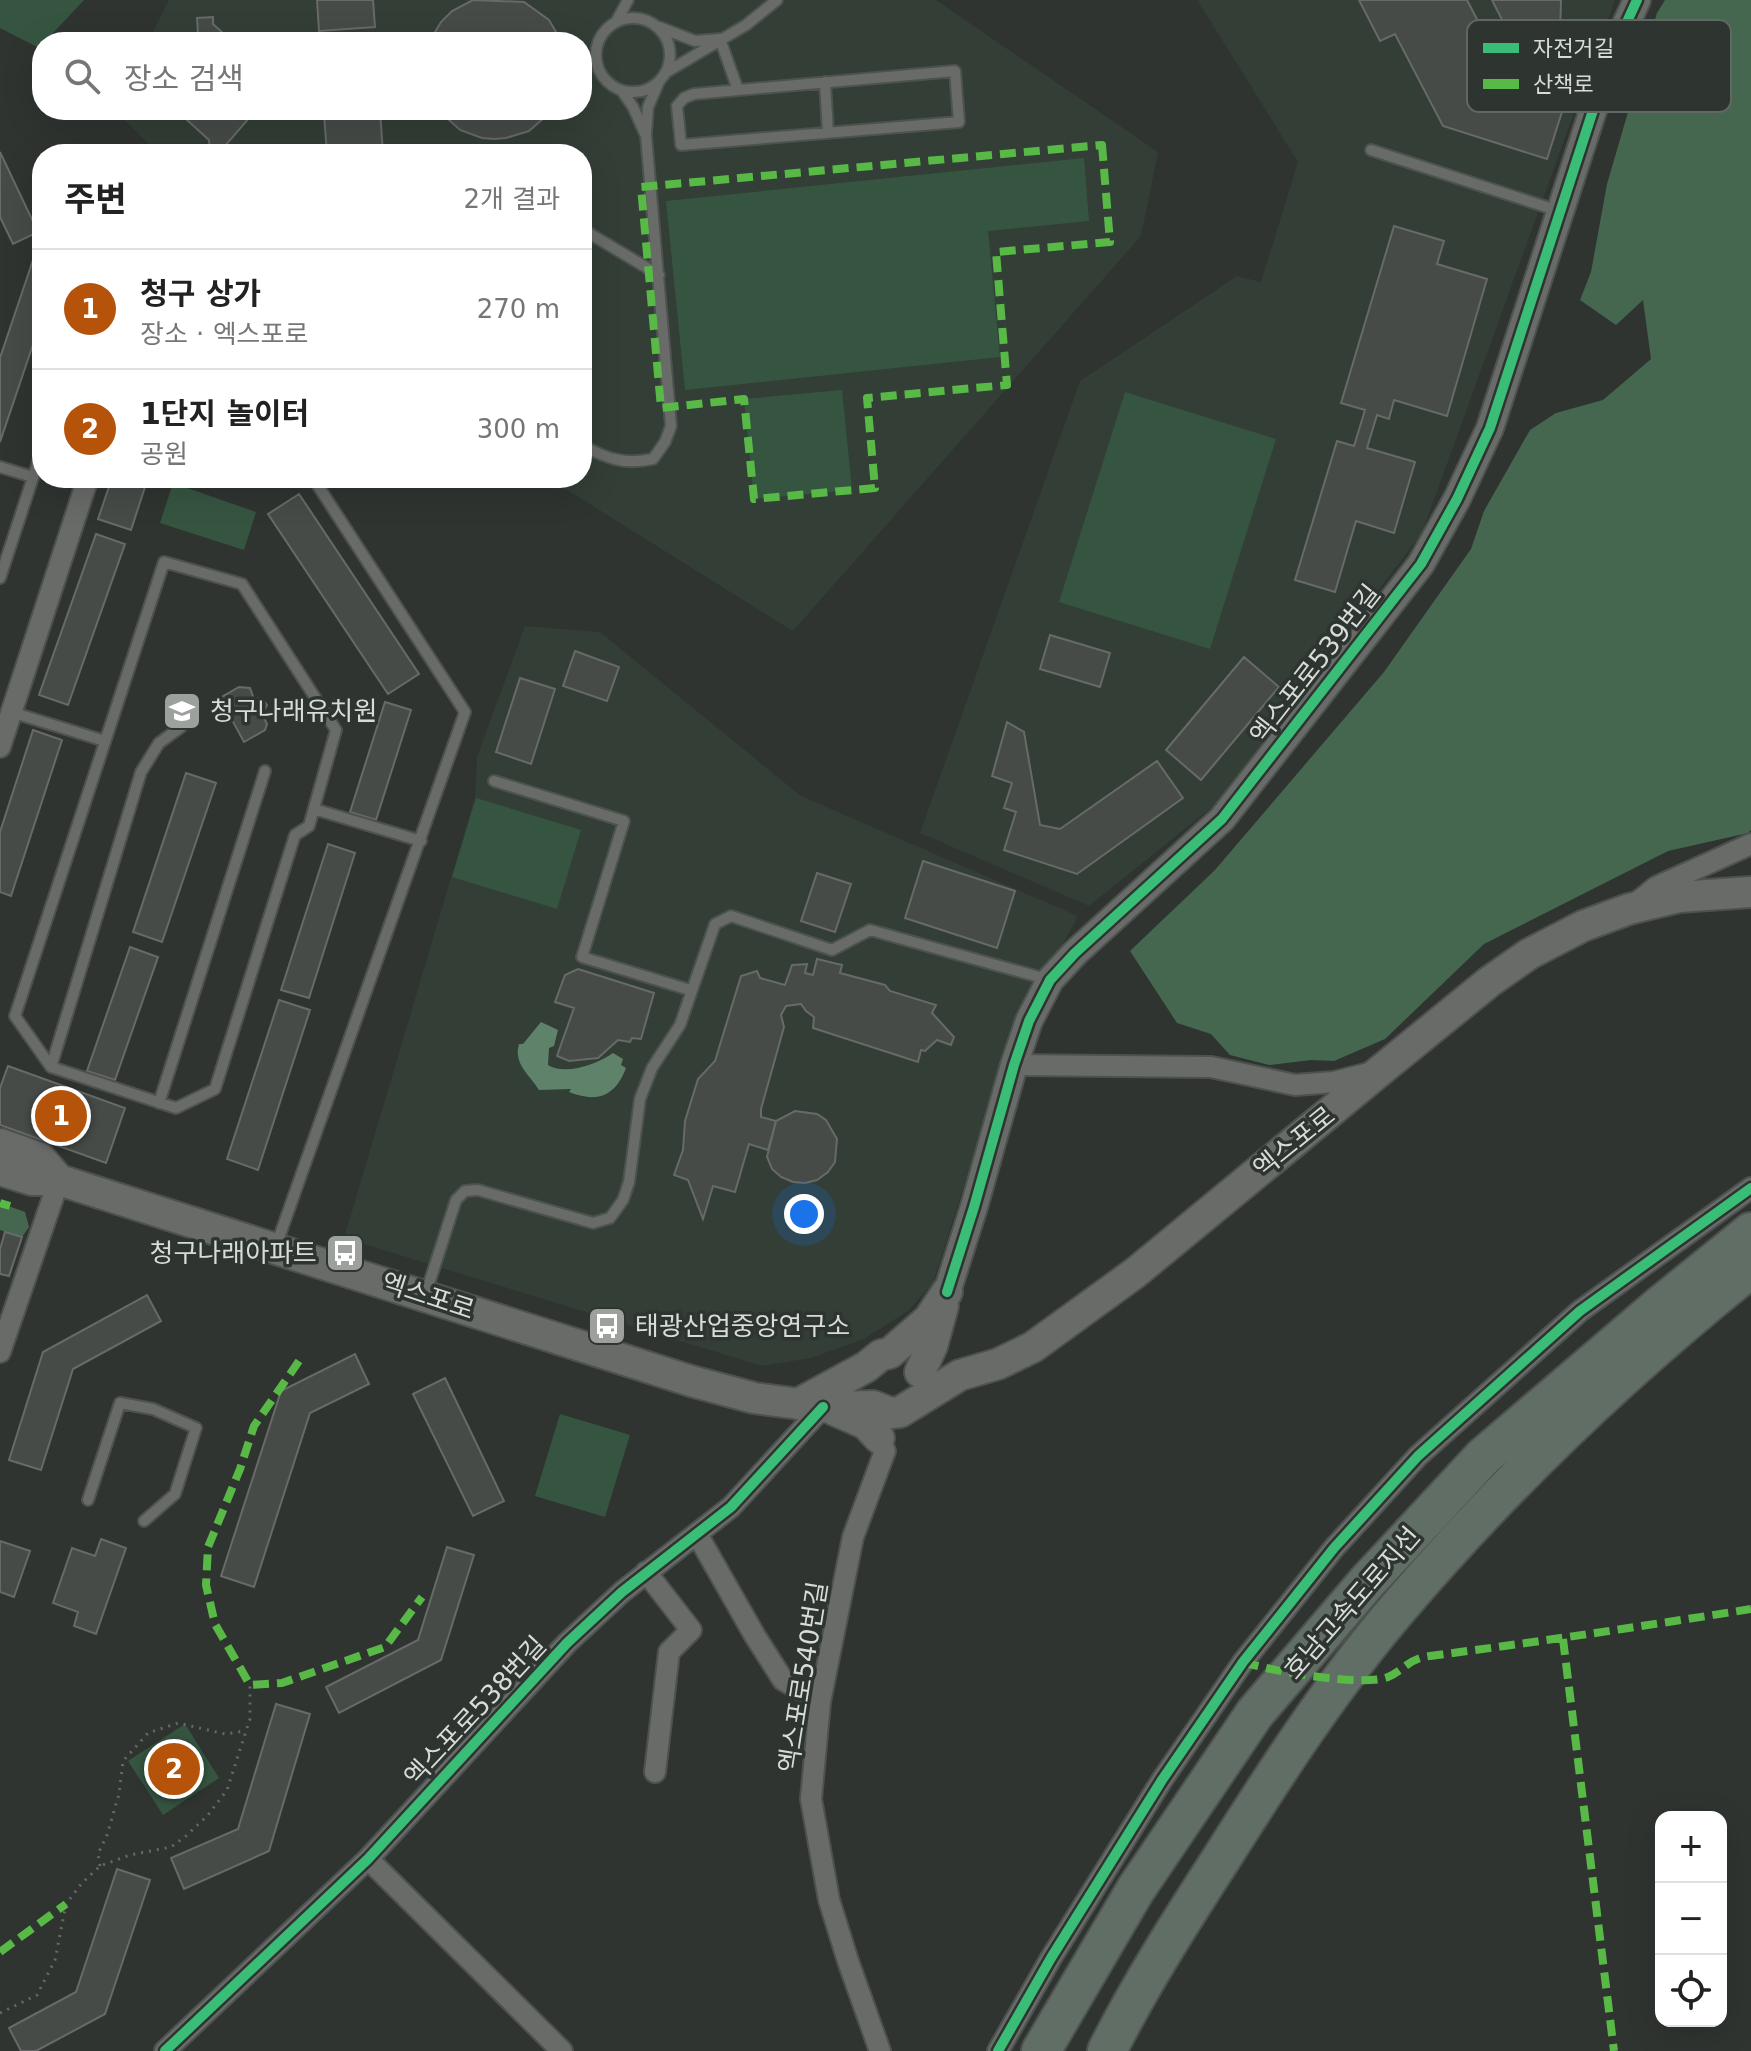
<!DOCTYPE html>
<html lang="ko">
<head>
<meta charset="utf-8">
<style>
	body { margin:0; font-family:"DejaVu Sans","Noto Sans KR",sans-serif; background:#f6f6f6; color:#222 }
	.controls { position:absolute; right:24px; bottom:24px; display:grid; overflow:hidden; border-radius:16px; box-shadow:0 8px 32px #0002 }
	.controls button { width:72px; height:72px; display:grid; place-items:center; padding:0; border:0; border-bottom:2px solid #e0e0e0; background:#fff; color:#222; font:40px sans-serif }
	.you { position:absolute; left:804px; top:1214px; width:28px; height:28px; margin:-20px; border:6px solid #fff; border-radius:50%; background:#1a73e8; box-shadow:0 0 0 12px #1a73e833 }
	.badge { display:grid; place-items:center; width:52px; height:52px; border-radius:50%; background:#b45309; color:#fff; font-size:26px; font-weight:700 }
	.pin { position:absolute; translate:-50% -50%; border:4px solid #fff; box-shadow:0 2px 8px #0006 }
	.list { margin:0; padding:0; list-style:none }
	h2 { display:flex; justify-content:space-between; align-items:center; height:104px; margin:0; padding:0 32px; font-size:34px }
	h2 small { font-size:26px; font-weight:400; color:#767676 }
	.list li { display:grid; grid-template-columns:52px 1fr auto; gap:24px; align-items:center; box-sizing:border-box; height:120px; padding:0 32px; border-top:2px solid #e0e0e0 }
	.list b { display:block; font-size:30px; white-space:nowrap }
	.list p { margin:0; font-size:26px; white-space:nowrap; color:#767676 }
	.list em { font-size:26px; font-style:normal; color:#767676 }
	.icon { flex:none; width:44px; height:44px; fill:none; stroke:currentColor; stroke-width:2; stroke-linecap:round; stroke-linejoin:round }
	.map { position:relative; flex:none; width:1751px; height:2051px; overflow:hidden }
	.search { position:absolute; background:#fff; box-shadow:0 8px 32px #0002; left:32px; top:32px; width:560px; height:88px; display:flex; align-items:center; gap:20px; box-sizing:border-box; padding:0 28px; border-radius:32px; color:#767676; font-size:30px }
	.panel { position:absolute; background:#fff; box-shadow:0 8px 32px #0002; left:32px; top:144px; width:560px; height:344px; border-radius:32px }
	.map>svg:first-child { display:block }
	.built { fill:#323e36 }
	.green { fill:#365541 }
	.forest { fill:#456750 }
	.water { fill:#5e836a }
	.building { fill:#474b48; stroke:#676a68; stroke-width:2 }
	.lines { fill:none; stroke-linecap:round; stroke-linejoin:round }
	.service-casing { stroke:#4d524f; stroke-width:14 }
	.minor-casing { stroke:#4d524f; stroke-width:24 }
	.tertiary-casing { stroke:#4d524f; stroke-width:30 }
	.secondary-casing { stroke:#4d524f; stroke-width:34 }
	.motorway-casing { stroke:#4d524f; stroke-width:42 }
	.path { stroke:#666a67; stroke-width:3; stroke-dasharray:2 6; stroke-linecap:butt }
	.service { stroke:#696b69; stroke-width:10 }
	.minor { stroke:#696b69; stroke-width:20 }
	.tertiary { stroke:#696b69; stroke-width:26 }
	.secondary { stroke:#696b69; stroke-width:30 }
	.motorway { stroke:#606e66; stroke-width:38 }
	.quiet { stroke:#58b947; stroke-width:8; stroke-dasharray:16 8; stroke-linecap:butt }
	.cycleway-casing { stroke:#2e3530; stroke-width:15 }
	.cycleway { stroke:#3abd76; stroke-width:10 }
	.labels { text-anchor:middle; stroke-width:7; stroke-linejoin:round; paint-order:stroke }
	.street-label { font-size:26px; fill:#d7dcd9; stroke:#2e3530 }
	.poi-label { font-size:26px; fill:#d7dcd9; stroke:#2e3530; text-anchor:start }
	.key { fill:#2e3530; stroke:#616763; stroke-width:2 }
	.key-label { font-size:22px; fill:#d7dcd9 }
</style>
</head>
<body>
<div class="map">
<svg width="1751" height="2051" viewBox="0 0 1751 2051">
	<rect width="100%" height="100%" fill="#2f3431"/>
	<!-- built -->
	<path class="built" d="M169 0H936L1158 152 1141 236 793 631 548 478H582V154H159L114 110H582V42H148Z
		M1197 0H1615L1422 533 1216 804 1089 906 920 833 1080 381 1237 276 1261 282 1298 162Z
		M525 626 600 632 801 796 1078 916 1009 1044 933 1283 908 1311 864 1339 811 1358 762 1366 344 1238 475 797 477 757Z"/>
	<!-- green -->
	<path class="green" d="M0 0H84L39 48 0 28Z
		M1084 158 1089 221 988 231 1000 357 685 390 666 201Z
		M842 390 852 490 754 499 744 399Z
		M1125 392 1276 439 1210 649 1059 602Z
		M173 483 256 512 244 550 160 523Z
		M476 798 581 830 557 909 452 877Z
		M560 1414 630 1435 605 1517 535 1496Z
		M185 1724 219 1778 163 1815 128 1761Z"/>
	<!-- forest -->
	<path class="forest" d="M1665 0H1751V830L1748 833 1668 851 1484 944 1385 1039 1334 1061 1311 1060 1269 1065 1230 1055 1211 1034 1177 1023 1130 951 1215 870 1384 672 1471 549 1484 511 1530 430 1556 413 1603 400 1651 359 1643 300 1616 325 1580 300 1591 272 1607 184 1657 13Z
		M0 1203 25 1212 29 1227 22 1237 0 1230Z"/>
	<!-- water -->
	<path class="water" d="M541 1022 558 1030 554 1046 549 1048 548 1065C565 1076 597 1064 613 1053L623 1059 621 1065 626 1068C615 1097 597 1103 569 1092L571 1089 539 1090C530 1075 513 1064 519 1044H523Z"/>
	<!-- building -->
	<path class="building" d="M317 0H373L375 27 319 31Z
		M473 0 524 2 549 20 562 42H429L441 22 452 11Z
		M1359 0H1467L1503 69 1569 90 1547 159 1443 126 1395 34 1380 41Z
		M1492 0H1561L1559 70 1526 67Z
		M213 17V24L233 42H193L198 35 197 18Z
		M176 110H256L224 147V154H210L209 140Z
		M380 110 383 154H327L324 114Z
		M438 110H553L529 131 506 138 494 139 482 138 460 130Z
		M0 152 38 232 13 244 0 217Z
		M1394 226 1444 241 1437 264 1487 279 1447 416 1394 400 1389 419 1377 415 1367 448 1415 462 1394 533 1356 521 1335 592 1295 580 1337 441 1354 446 1365 410 1341 403Z
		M33 260 42 263V318L0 442V358Z
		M112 478H148L131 530 98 519Z
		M299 494 419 674 388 694 268 514Z
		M96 534 125 544 68 705 39 695Z
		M1050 635 1110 653 1100 687 1040 669Z
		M575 651 619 667 607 701 563 686Z
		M1244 657 1279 687 1201 780 1166 750Z
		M520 678 555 689 531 764 496 752Z
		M239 687 250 688 254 699 262 698 267 705 262 714 267 724 265 730 244 742 220 698Z
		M385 702 411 710 376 820 350 812Z
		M1007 722 1024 732 1040 825 1060 829 1157 761 1183 798 1077 874 1004 850 1016 812 1004 808 1012 783 992 776Z
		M33 730 62 740 11 896 0 892V832Z
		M186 773 216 783 162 942 133 932Z
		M328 844 355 853 309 998 281 990Z
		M923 861 1015 891 997 948 905 918Z
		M817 873 851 884 835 932 801 921Z
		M130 947 158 957 115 1080 87 1071Z
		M817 959 842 965 840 973 885 985 890 991 936 1005 932 1013 954 1037 951 1045 937 1040 925 1051 921 1050 918 1062 813 1028 814 1017 806 1011 801 1004 786 1006 781 1015 784 1027 761 1109V1117L776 1121 768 1150 749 1144 735 1192 713 1186 703 1219 688 1180 674 1175 683 1150 685 1121 698 1079 715 1061 741 976 757 971 760 978 785 985 792 965 807 964 805 973 813 975Z
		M578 969 654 993 641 1039 632 1038 630 1042 618 1040 598 1058 569 1061 557 1056 574 1008 555 1002 565 975Z
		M279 1000 310 1010 258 1170 227 1159Z
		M8 1066 125 1108 106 1163 0 1125V1088Z
		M795 1111 817 1114 826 1120 837 1139 835 1162 828 1172 817 1180 805 1183 793 1182 781 1177 772 1169 767 1157 776 1121Z
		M5 1232 22 1237 9 1276 0 1274V1249Z
		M147 1295 161 1321 73 1369 41 1470 9 1460 43 1352Z
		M355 1354 369 1384 310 1413 254 1587 221 1576 281 1391Z
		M445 1378 504 1501 473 1516 413 1394Z
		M101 1539 126 1548 96 1634 74 1626 78 1612 53 1603 72 1548 95 1556Z
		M0 1541 30 1551 14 1597 0 1592Z
		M447 1547 474 1555 441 1660 339 1713 326 1687 418 1640Z
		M276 1704 310 1714 269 1851 184 1889 171 1858 238 1829Z
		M117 1869 150 1880 105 2014 36 2051H21L9 2028 76 1992Z"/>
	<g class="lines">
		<defs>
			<path id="service" d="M596 55a37 37 0 1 1 74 0a37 37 0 1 1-74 0Z
				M616 22 628 0
				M659 27 695 41 720 39 738 90
				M955 71 959 122 681 145 677 106 684 98 694 94Z
				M665 73 746 25 777 0
				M825 82 828 133
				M646 134 648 107 658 84
				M1371 150 1559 211
				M251 152 252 154
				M582 229 659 275
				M582 445C607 459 625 465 653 459L665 442 671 426 646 136 633 107 622 91
				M0 467 33 477
				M164 562 242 584 336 730 309 826 295 835 215 1089 176 1108 51 1067 15 1016Z
				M0 578 42 450
				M11 712 105 741
				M494 781 624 821 582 957 690 990
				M314 809 421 841
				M51 1067 141 772 159 743 181 727
				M159 1103 265 771
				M276 1246 465 712 313 478
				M426 1293 456 1200 465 1191 478 1190 593 1223 610 1218 623 1200 629 1182 640 1099 652 1068 680 1025 715 924 731 916 832 950 870 930 1050 980
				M88 1500 120 1403 153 1409 196 1428 175 1494 144 1521"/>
			<path id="minor" d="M0 747 88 478
				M1635 904 1656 887 1751 844
				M1014 1065 1211 1067 1295 1085 1334 1082 1373 1072
				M0 1352 59 1180
				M879 1438 885 1451 853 1537 820 1702 811 1799 829 1900 848 1961 880 2051
				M697 1534 755 1636 783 1680 820 1702
				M646 1572 691 1630 669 1652 655 1772
				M368 1859 562 2051
				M165 2051 368 1859 567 1643 622 1592 731 1507 823 1407
				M998 2051 1051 1958 1162 1780 1243 1662 1334 1548 1418 1456 1580 1311 1751 1188"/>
			<path id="tertiary" d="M947 1292 974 1207 1014 1065 1029 1021 1050 980 1075 953 1222 819 1421 564 1457 499 1490 428 1609 61 1637 0"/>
			<path id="secondary" d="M0 1144 40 1158 59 1180
				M0 1170 32 1180H59L691 1381 754 1398 823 1407 873 1406 891 1413 900 1412 960 1375 998 1364 1033 1347 1135 1273 1381 1070 1489 982 1529 954 1583 926 1629 909 1679 897 1751 892
				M920 1372 932 1346 943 1306
				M798 1404 866 1367 881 1355 890 1353 929 1319 947 1292
				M834 1410 866 1424 879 1438"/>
			<path id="motorway" d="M1041 2051 1136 1889 1255 1713 1367 1582 1483 1457 1662 1304 1751 1232
				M1107 2051C1140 1985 1181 1921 1221 1859 1276 1772 1332 1685 1399 1607 1503 1485 1626 1368 1751 1268"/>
		</defs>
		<!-- service casing -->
		<use href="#service" class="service-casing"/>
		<!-- minor casing -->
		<use href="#minor" class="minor-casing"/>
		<!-- tertiary casing -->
		<use href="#tertiary" class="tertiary-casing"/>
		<!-- secondary casing -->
		<use href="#secondary" class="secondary-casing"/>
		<!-- motorway casing -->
		<use href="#motorway" class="motorway-casing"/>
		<!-- path -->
		<path class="path" d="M100 1866 98 1854 107 1835 119 1794 123 1761 148 1733 178 1723 225 1734 246 1731
			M0 2013 37 1995 55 1960 66 1904 82 1883 100 1866 130 1855 171 1847 186 1836 208 1815 227 1790 246 1731 250 1719V1685"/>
		<!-- service -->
		<use href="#service" class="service"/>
		<!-- minor -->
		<use href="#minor" class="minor"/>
		<!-- tertiary -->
		<use href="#tertiary" class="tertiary"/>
		<!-- secondary -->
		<use href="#secondary" class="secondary"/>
		<!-- motorway -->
		<use href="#motorway" class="motorway"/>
		<!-- quiet -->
		<path class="quiet" d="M1102 145 1110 242 996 252 1007 385 867 398 875 488 754 499 744 399 661 408 641 187Z
			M0 1203 10 1206
			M299 1361 254 1426 240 1469 208 1547 206 1585 215 1624 250 1685 282 1683 385 1647 422 1597
			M1563 1639 1614 2051
			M1243 1662C1270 1671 1363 1687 1388 1677 1405 1670 1407 1659 1430 1656 1538 1642 1644 1626 1751 1609
			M0 1952 66 1904"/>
		<defs>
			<path id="cycleway" d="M947 1292 974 1207 1014 1065 1029 1021 1050 980 1075 953 1222 819 1421 564 1457 499 1490 428 1609 61 1637 0
				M165 2051 368 1859 567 1643 622 1592 731 1507 823 1407
				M998 2051 1051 1958 1162 1780 1243 1662 1334 1548 1418 1456 1580 1311 1751 1188"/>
		</defs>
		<!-- cycleway casing -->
		<use href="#cycleway" class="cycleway-casing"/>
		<!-- cycleway -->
		<use href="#cycleway" class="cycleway"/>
	</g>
	<!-- icons -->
	<defs>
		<symbol id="school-square" viewBox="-11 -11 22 22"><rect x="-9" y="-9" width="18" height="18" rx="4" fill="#9ca19e" stroke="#2e3530"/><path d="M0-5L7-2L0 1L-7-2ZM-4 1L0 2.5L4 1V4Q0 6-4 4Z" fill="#fff"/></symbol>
		<symbol id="bus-square" viewBox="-11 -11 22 22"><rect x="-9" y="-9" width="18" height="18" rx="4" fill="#9ca19e" stroke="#2e3530"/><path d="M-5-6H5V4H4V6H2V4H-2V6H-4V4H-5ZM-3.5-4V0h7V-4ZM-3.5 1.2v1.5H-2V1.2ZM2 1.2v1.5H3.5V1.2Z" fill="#fff"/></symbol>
	</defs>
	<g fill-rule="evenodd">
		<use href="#school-square" x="160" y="689" width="44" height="44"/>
		<use href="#bus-square" x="323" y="1231" width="44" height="44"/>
		<use href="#bus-square" x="585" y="1304" width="44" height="44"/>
	</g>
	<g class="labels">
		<!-- street labels -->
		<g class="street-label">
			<text transform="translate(1315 664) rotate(-52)" y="9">엑스포로539번길</text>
			<text transform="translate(1294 1142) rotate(-39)" y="9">엑스포로</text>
			<text transform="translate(428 1296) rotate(18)" y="9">엑스포로</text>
			<text transform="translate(1352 1603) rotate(-49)" y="9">호남고속도로지선</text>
			<text transform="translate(803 1677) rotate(-81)" y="9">엑스포로540번길</text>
			<text transform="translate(475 1711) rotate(-47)" y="9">엑스포로538번길</text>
		</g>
		<!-- poi labels -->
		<g class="poi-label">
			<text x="210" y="720">청구나래유치원</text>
			<text x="317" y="1262" text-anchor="end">청구나래아파트</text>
			<text x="635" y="1335">태광산업중앙연구소</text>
		</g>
	</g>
	<!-- legend -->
	<rect x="1467" y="20" width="264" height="92" rx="12" class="key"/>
	<rect x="1483" y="43" width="36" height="10" fill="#3abd76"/>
	<rect x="1483" y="79" width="36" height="10" fill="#58b947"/>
	<g class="key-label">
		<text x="1533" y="56">자전거길</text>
		<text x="1533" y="92">산책로</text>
	</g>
</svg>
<div class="controls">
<button>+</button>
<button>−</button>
<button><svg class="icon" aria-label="locate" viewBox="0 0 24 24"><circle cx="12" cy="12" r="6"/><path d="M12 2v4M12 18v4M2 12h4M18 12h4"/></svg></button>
</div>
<div class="you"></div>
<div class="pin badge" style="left:61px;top:1116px">1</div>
<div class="pin badge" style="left:174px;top:1769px">2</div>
<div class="search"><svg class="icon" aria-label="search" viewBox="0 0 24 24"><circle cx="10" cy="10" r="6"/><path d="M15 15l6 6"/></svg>장소 검색</div>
<section class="panel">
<h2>주변<small>2개 결과</small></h2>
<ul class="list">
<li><span class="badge">1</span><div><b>청구 상가</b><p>장소 · 엑스포로</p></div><em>270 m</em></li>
<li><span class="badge">2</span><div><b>1단지 놀이터</b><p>공원</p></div><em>300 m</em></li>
</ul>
</section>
</div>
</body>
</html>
